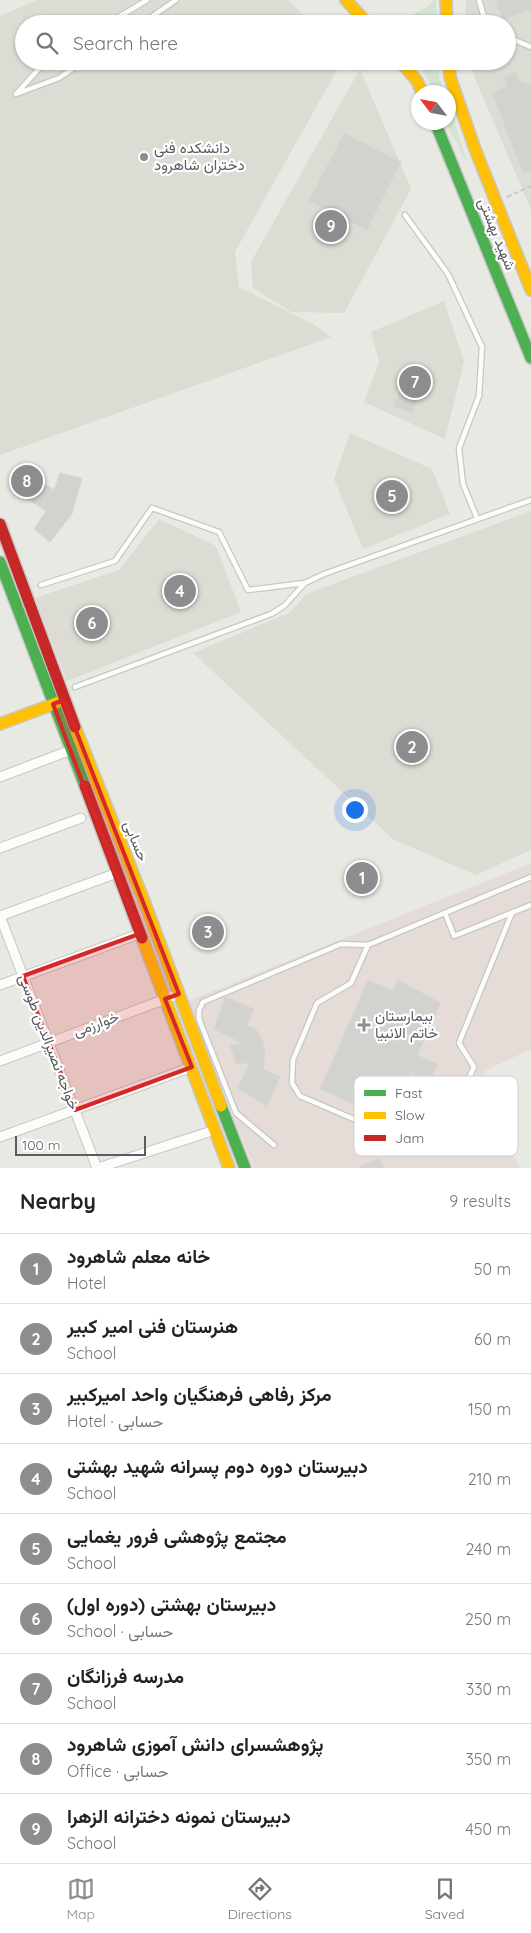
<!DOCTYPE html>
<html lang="en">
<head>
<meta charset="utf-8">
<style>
	body { margin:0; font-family:Quicksand,Vazirmatn,sans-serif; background:#f2f2f2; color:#222 }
	.compass { position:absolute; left:411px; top:85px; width:45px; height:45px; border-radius:50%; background:#fff; box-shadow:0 1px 4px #0004; rotate:302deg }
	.scale { position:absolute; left:15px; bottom:12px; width:131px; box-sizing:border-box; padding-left:5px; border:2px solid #5a5c61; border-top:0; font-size:14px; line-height:18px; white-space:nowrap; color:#5a5c61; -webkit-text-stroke:4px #fff; paint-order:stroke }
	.you { position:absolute; left:354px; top:809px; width:18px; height:18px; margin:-12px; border:4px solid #fff; border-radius:50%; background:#1a73e8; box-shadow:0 0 0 8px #1a73e833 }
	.badge { display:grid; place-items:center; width:32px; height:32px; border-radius:50%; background:#8c8d8f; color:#fff; font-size:16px; font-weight:700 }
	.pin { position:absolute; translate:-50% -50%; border:2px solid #fff; box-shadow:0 1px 5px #0006 }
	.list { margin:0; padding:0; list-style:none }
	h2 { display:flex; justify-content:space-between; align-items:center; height:65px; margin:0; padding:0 20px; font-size:21px }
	h2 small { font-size:16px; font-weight:400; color:#767676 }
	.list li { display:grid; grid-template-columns:32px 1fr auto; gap:15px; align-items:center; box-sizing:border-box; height:70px; padding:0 20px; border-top:1px solid #e0e0e0 }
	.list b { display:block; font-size:19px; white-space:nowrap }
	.list p { margin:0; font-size:16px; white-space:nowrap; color:#767676 }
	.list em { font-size:16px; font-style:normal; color:#767676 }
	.icon { flex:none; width:28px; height:28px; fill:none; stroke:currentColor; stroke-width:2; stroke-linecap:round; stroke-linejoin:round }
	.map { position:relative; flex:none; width:531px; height:1168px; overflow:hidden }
	.search { position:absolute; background:#fff; box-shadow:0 1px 4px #0004; left:15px; right:15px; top:15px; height:55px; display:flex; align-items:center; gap:12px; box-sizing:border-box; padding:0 18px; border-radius:28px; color:#767676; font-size:19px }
	.sheet { height:695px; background:#fff }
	nav { display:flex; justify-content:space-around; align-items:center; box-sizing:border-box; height:70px; border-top:1px solid #e0e0e0; background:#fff; font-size:14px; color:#767676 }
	nav a { display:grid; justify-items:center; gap:2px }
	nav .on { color:#8c8d8f }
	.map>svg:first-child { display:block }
	.education { fill:#dcdbd4 }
	.medical { fill:#e5dbd7 }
	.green { fill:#d3e4d2 }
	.building { fill:#d2d2cf; stroke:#d8d7d4 }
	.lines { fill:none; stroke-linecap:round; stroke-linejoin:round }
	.lane-casing { stroke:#c6c7c6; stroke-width:7 }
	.street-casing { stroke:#c6c7c6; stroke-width:11 }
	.fast-casing { stroke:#c7c7c7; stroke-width:14 }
	.slow-casing { stroke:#c7c7c7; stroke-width:14 }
	.jam-casing { stroke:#c7c7c7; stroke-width:14 }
	.path { stroke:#c7cbc9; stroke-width:2; stroke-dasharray:5 2.5; stroke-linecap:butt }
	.lane { stroke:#fcfcfb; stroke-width:4.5 }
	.street { stroke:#fcfcfb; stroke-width:9 }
	.fast { stroke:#4caf50; stroke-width:11 }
	.slow { stroke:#ffc107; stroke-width:11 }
	.jam { stroke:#c62828; stroke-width:11 }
	.marked { fill:#d62828; fill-opacity:0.2; stroke:#d62828; stroke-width:4; stroke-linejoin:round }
	.poi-dot { fill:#8c8d8f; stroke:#fff; stroke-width:2 }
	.labels { text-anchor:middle; stroke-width:4.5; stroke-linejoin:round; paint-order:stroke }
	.poi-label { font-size:15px; fill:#5a5c61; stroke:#fff; text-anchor:start }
	.street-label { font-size:15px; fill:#5a5c61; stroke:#fff }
	.key { fill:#fff; stroke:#ceced0; stroke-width:1 }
	.key-label { font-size:14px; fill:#5a5c61 }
</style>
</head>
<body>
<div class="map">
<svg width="531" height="1168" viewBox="0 0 531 1168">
	<rect width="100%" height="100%" fill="#e9e9e4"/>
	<!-- education -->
	<path class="education" d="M37 0H288L313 24H24V61H342L235 252 239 287 315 325 331 337 0 455V16Z
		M466 0H531V210L472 71 470 61H507V24H466Z
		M360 69 411 189 344 313 291 312 253 288 251 262Z
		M444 301 464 361 445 439 364 402 379 362 371 332Z
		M350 433 432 469 450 514 363 549 334 479Z
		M531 511V850L476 875 394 840 193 653 291 612 306 594Z
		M159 519 216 546 241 612 67 681 35 598 119 570Z"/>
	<!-- medical -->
	<path class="medical" d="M531 863V1049L486 1070 482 1077 519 1168H254L188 1001Z"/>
	<!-- green -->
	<path class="green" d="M434 0H436L437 24H382L377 18 400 21 427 7Z
		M415 61H438L439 77 444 92H433L427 78Z
		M449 105 468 165 446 123 448 122Z"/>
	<!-- building -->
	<path class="building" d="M495 0H531V9L502 20Z
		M515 72 520 81 531 86V170L523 173 492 93 507 86 504 77Z
		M344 133 401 162 367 230 309 201Z
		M411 364 429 372 412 413 394 406Z
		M60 473 82 478 72 514 50 542 34 529 46 511 21 495 35 478 54 490Z
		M368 980 393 991 398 980 441 1003 417 1055 437 1064 430 1082 410 1073 388 1127 374 1120 376 1114 320 1089Z
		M225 997 254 1009 247 1025 256 1029 263 1041 265 1052 263 1069 280 1077 267 1106 238 1088 250 1062 237 1065 230 1046 242 1043 214 1029Z
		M380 1158 384 1168H357Z"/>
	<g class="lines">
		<defs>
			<path id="lane" d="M479 0 486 24
				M107 24 147 0
				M141 24 176 0
				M507 37 531 47
				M46 61 16 94 59 78 84 61
				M405 215 448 274 482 347 479 396 459 448 463 484 477 518
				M41 585 115 561 152 508 219 532 248 590 305 583
				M75 687 271 614 284 606 305 583 324 574 531 500
				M445 913 454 936 531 905
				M368 945 351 983 317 1003 293 1060 292 1083 300 1096 433 1153 474 1067 459 1043 512 913
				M274 1145 236 1113 199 1019V1010L203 1002 341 944 368 945 531 877"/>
			<path id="street" d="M0 777 71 750
				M0 848 81 818
				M0 916 97 1168
				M0 916 117 873
				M0 985 139 934
				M0 1061 179 994
				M0 1137 192 1067
				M98 1168 215 1130"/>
			<path id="fast" d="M435 122 531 358
				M0 562 85 786
				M221 1106 245 1168"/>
			<path id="slow" d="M346 0 368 24
				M446 0 447 24
				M400 61 417 81 422 92
				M449 61 450 77 475 149 531 290
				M0 724 59 702
				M75 727 144 901 221 1106
				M142 938 229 1168"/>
			<path id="jam" d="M0 524 75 727
				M85 786 142 938"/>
		</defs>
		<!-- lane casing -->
		<use href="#lane" class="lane-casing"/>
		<!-- street casing -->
		<use href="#street" class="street-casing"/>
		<!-- fast casing -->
		<use href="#fast" class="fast-casing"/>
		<!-- slow casing -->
		<use href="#slow" class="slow-casing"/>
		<!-- jam casing -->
		<use href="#jam" class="jam-casing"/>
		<!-- path -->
		<path class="path" d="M507 197 531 186"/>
		<!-- lane -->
		<use href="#lane" class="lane"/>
		<!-- street -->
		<use href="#street" class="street"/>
		<!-- fast -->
		<use href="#fast" class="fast"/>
		<!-- slow -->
		<use href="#slow" class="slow"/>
		<!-- jam -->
		<use href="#jam" class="jam"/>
	</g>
	<!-- marked area -->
	<path class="marked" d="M64 700 179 994 165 999 192 1067 75 1110 23 976 139 934 53 704Z"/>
	<!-- markers -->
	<g class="poi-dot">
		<circle cx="144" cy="157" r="5"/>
		<path d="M361.5 1017.5h5v5h5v5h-5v5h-5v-5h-5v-5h5z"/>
	</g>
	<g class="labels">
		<!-- poi labels -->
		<g class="poi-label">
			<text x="154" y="153">دانشکده فنی<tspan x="154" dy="17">دختران شاهرود</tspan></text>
			<text x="375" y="1021">بیمارستان<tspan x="375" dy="17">خاتم الانبیا</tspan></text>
		</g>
		<!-- street labels -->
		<g class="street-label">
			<text transform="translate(497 234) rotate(68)" y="5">شهید بهشتی</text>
			<text transform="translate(136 841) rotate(68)" y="5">حسابی</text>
			<text transform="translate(96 1024) rotate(-20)" y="5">خوارزمی</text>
			<text transform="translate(49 1042) rotate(69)" y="5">خواجه نصیرالدین طوسی</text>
		</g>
	</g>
	<!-- legend -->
	<rect x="354" y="1076" width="164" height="80" rx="8" class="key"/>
	<rect x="364" y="1090" width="22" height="6" fill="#4caf50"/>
	<rect x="364" y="1112" width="22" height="7" fill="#ffc107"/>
	<rect x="364" y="1135" width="22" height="6" fill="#c62828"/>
	<g class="key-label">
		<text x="395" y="1098">Fast</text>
		<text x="395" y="1120">Slow</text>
		<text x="395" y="1143">Jam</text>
	</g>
</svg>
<svg class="compass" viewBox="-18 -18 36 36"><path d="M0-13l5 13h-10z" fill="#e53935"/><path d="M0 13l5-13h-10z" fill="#767676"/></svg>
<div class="scale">100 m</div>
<div class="you"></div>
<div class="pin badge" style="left:362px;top:878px">1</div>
<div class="pin badge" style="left:412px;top:747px">2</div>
<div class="pin badge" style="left:208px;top:932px">3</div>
<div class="pin badge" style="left:180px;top:591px">4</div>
<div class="pin badge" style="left:392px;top:496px">5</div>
<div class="pin badge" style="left:92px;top:623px">6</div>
<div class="pin badge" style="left:415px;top:382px">7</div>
<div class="pin badge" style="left:27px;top:481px">8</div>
<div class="pin badge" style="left:331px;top:226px">9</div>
<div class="search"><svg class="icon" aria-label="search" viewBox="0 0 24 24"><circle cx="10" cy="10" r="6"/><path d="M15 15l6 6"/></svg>Search here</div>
</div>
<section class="sheet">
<h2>Nearby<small>9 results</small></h2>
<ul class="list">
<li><span class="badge">1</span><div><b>خانه معلم شاهرود</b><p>Hotel</p></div><em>50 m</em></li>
<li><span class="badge">2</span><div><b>هنرستان فنی امیر کبیر</b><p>School</p></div><em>60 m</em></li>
<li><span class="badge">3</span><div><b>مرکز رفاهی فرهنگیان واحد امیرکبیر</b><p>Hotel · حسابی</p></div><em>150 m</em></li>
<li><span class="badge">4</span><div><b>دبیرستان دوره دوم پسرانه شهید بهشتی</b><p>School</p></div><em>210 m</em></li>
<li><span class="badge">5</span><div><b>مجتمع پژوهشی فرور یغمایی</b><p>School</p></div><em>240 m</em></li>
<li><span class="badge">6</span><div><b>دبیرستان بهشتی (دوره اول)</b><p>School · حسابی</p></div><em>250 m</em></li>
<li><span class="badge">7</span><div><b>مدرسه فرزانگان</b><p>School</p></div><em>330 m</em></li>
<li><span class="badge">8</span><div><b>پژوهشسرای دانش آموزی شاهرود</b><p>Office · حسابی</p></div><em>350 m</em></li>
<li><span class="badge">9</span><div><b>دبیرستان نمونه دخترانه الزهرا</b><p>School</p></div><em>450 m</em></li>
</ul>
</section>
<nav>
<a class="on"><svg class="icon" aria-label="map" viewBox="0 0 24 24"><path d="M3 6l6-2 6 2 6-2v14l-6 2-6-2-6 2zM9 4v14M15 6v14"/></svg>Map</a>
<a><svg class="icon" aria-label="directions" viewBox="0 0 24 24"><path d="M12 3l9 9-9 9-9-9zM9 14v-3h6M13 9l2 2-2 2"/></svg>Directions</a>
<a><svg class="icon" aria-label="saved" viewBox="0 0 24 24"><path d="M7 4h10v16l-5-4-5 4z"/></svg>Saved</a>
</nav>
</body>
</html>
